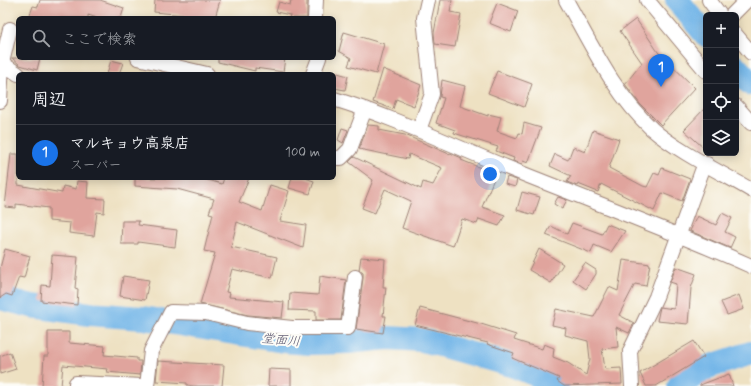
<!DOCTYPE html>
<html lang="ja">
<head>
<meta charset="utf-8">
<style>
	body { margin:0; font-family:Mynerve,"Klee One",sans-serif; background:#242831; color:#f1f3f6 }
	.controls { position:absolute; right:12px; top:12px; display:grid; overflow:hidden; border-radius:6px; box-shadow:0 2px 10px #0003 }
	.controls button { width:36px; height:36px; display:grid; place-items:center; padding:0; border:0; border-bottom:1px solid #363941; background:#171b24; color:#f1f3f6; font:20px sans-serif }
	.you { position:absolute; left:490px; top:174px; width:14px; height:14px; margin:-10px; border:3px solid #fff; border-radius:50%; background:#1a73e8; box-shadow:0 0 0 6px #1a73e833 }
	.badge { display:grid; place-items:center; width:26px; height:26px; border-radius:50%; background:#1a73e8; color:#fff; font-size:13px; font-weight:700 }
	.pin { position:absolute; translate:-50% -33px; filter:drop-shadow(0 1px 2px #0008) }
	.pin::after { content:''; position:absolute; top:21px; width:14px; height:12px; background:inherit; clip-path:polygon(0 0,100% 0,50% 100%) }
	.list { margin:0; padding:0; list-style:none }
	h2 { display:flex; justify-content:space-between; align-items:center; height:52px; margin:0; padding:0 16px; font-size:17px }
	h2 small { font-size:13px; font-weight:400; color:#9ea1a6 }
	.list li { display:grid; grid-template-columns:26px 1fr auto; gap:12px; align-items:center; box-sizing:border-box; height:56px; padding:0 16px; border-top:1px solid #363941 }
	.list b { display:block; font-size:15px; white-space:nowrap }
	.list p { margin:0; font-size:13px; white-space:nowrap; color:#9ea1a6 }
	.list em { font-size:13px; font-style:normal; color:#9ea1a6 }
	.icon { flex:none; width:22px; height:22px; fill:none; stroke:currentColor; stroke-width:2; stroke-linecap:round; stroke-linejoin:round }
	.map { position:relative; flex:none; width:751px; height:386px; overflow:hidden }
	.search { position:absolute; background:#171b24; box-shadow:0 2px 10px #0003; left:16px; top:16px; width:320px; height:44px; display:flex; align-items:center; gap:10px; box-sizing:border-box; padding:0 14px; border-radius:6px; color:#9ea1a6; font-size:15px }
	.panel { position:absolute; background:#171b24; box-shadow:0 2px 10px #0003; left:16px; top:72px; width:320px; height:108px; border-radius:6px }
	.map>svg:first-child { display:block }
	.lines { fill:none; stroke-linecap:round; stroke-linejoin:round }
	.river { stroke:#73b6e8; stroke-width:24 }
	.building { fill:#e0a49d }
	.minor-casing { stroke:#9c8076; stroke-width:16 }
	.minor { stroke:#fff; stroke-width:14 }
	.labels { text-anchor:middle; stroke-width:4; stroke-linejoin:round; paint-order:stroke }
	.water-label { font-size:13px; font-style:italic; fill:#58546d; stroke:#fdfcf7 }
</style>
</head>
<body>
<div class="map">
<svg width="751" height="386" viewBox="0 0 751 386">
	<rect width="100%" height="100%" fill="#fdfcf7"/>
	<filter id="ink" filterUnits="userSpaceOnUse"><feTurbulence type="fractalNoise" baseFrequency=".025" numOctaves="2"/><feDisplacementMap in="SourceGraphic" scale="8" xChannelSelector="R" yChannelSelector="G"/><feConvolveMatrix kernelMatrix="1 2 1 2 8 2 1 2 1" color-interpolation-filters="sRGB"/></filter>
	<filter id="wash" filterUnits="userSpaceOnUse"><feTurbulence type="fractalNoise" baseFrequency=".012" numOctaves="4" result="noise"/><feDisplacementMap in="SourceGraphic" scale="16" xChannelSelector="R" yChannelSelector="G"/><feGaussianBlur stdDeviation="0.9" result="paint"/><feColorMatrix in="noise" values="0 0 0 0 0 0 0 0 0 0 0 0 0 0 0 0 0 1.4 0 .05"/><feComposite in="paint" operator="in"/></filter>
	<g filter="url(#wash)">
		<rect width="100%" height="100%" fill="#eee1c2"/>
		<g class="lines">
			<!-- river -->
			<path class="river" d="M677 0 706 35
				M736 67 751 84
				M0 298 32 306 90 314 143 318 283 341 310 343 348 342 388 338 422 340 514 366 544 378 556 386
				M679 386 708 367 751 353"/>
		</g>
		<g id="blocks">
			<!-- building -->
			<path class="building" d="M40 0H100L124 8 121 18H97L88 15V18H29L33 6 38 7Z
				M155 0H220L215 18H184L185 15 154 12Z
				M291 0H307V18H289L290 15 276 12 279 2 290 5Z
				M440 0H452L450 12 461 14 455 47 435 44 434 33Z
				M497 3 518 11 511 32 489 23Z
				M636 19 658 52 695 88 661 125 640 104 625 84 642 63 620 31Z
				M344 32 384 44 376 74 348 66 351 58 339 51Z
				M12 58H40L37 70 20 65Z
				M218 58H285L283 72 255 68V71L218 62Z
				M111 60 123 63 119 74H107Z
				M383 69 421 85 414 106 396 99 393 109 373 102Z
				M497 71 532 84 524 107 488 93Z
				M334 72 348 76 345 90 334 88Z
				M442 80 465 86 460 106 488 116V114L501 117 497 131 517 138 519 133 522 134 524 123 541 128 528 163 523 161 522 164 513 161 514 158 496 151 498 147 454 133 455 130 436 123 444 98 440 97Z
				M706 107V150L684 130Z
				M368 125 379 126V130L405 135 449 154 450 153 462 158 461 160 496 174 482 207 505 215 499 226 479 219 477 224 462 219 453 246 402 228 411 201 385 189 375 213 362 208 373 180 349 162 354 157 421 189 423 182 433 185 442 168 409 154 408 159 359 149Z
				M342 128 348 130 343 143 338 140Z
				M593 130 619 139 609 168 643 186 647 187 654 173 659 175 662 168 690 179 682 201 662 193 654 211 601 184 598 192 578 184 577 186 567 182 571 176 550 166 555 154 568 160 573 147 585 152Z
				M11 154H18V185L62 193 63 186 76 189 77 181 88 182 87 198 105 199 104 213 97 212 94 236 69 233 70 223 49 221V208L16 204V208L5 207Z
				M507 177 517 180 515 187 505 184Z
				M135 178H201L222 184 224 178H249L239 202 262 211 270 185 289 191 280 221 306 225 303 248 237 222 231 247 277 257 272 278 232 269 226 292 230 293 229 297 284 302 282 318 248 315 200 304 215 253 204 251 213 214 209 213 214 199 177 189 135 186Z
				M292 178H305L314 181 310 194 289 188Z
				M522 192 540 197 534 215 517 210Z
				M558 197 567 200 562 209 554 204Z
				M722 213 732 218 725 232 735 237 730 248 690 231 697 216 716 225Z
				M122 221H139L138 225 177 230 175 247 138 242V244H121Z
				M572 223 602 234 607 224 625 231 611 252 594 245 591 253 546 235 551 226 567 234Z
				M5 249 30 256 24 278 19 277 12 296 6 294 0 298V268Z
				M539 249 563 264 551 283 529 270Z
				M52 255 78 257 75 288 78 289 77 305 41 301 42 285 50 286Z
				M361 257 385 259 383 287H386L383 316H386L383 333 356 329 363 278V273L359 270Z
				M623 260 650 264 646 286 635 284 619 315 634 323 629 333 616 327 618 347 602 349 605 369 621 368 622 384 564 386 557 381 559 378 512 358 514 353 487 344 488 343 415 325 420 308 481 324 516 335 514 340 542 349 544 344 554 348 553 357 568 363 586 375 590 359 588 341 565 335 566 328 552 325 556 309 594 317 609 287 618 291Z
				M585 263 596 270V274L586 289 573 280Z
				M676 267 696 274 691 288 688 324 657 321 660 307 674 309 676 284 670 282Z
				M123 276 149 280 145 300 120 296Z
				M320 276 346 280 341 320H316V311L289 310 290 293 318 295Z
				M739 295 744 309 727 315 721 302Z
				M48 332H69V343L105 346 104 355 137 358V361H141L140 375 107 372 108 369 63 365 61 386H42L44 356H48Z
				M694 341 704 357 656 386H646L640 373Z
				M10 352 16 369 0 374V356Z
				M158 361 224 365 222 386H194L187 385V383L156 381Z
				M269 369 291 370V386H268Z
				M729 374 733 386H700V385Z"/>
		</g>
	</g>
	<g filter="url(#ink)">
		<use href="#blocks" fill-opacity="0" stroke="#9c8076" stroke-width="1"/>
		<g class="lines">
			<defs>
				<path id="minor" d="M566 0C591 44 614 94 652 129 677 151 722 173 751 190
					M647 0 706 71
					M709 0 720 15
					M732 15 747 0
					M315 18 316 0
					M736 35 751 53
					M138 58 207 74
					M2 63 18 74
					M313 74 319 58
					M334 99C393 117 449 144 506 167 588 200 670 230 751 266
					M0 101 2 63 10 29
					M736 106 751 123
					M419 130 432 94 424 18 428 0
					M334 158H341L350 149 365 109
					M76 386V383L143 386
					M147 386 151 351 171 312 206 313 247 323 292 328H348L355 277
					M632 386 630 351 656 297 702 171 707 164"/>
			</defs>
			<!-- minor casing -->
			<use href="#minor" class="minor-casing"/>
			<!-- minor -->
			<use href="#minor" class="minor"/>
		</g>
	</g>
	<g class="labels">
		<!-- water labels -->
		<g class="water-label">
			<text transform="translate(281 339) rotate(5)" y="5">堂面川</text>
		</g>
	</g>
</svg>
<div class="controls">
<button>+</button>
<button>−</button>
<button><svg class="icon" aria-label="locate" viewBox="0 0 24 24"><circle cx="12" cy="12" r="6"/><path d="M12 2v4M12 18v4M2 12h4M18 12h4"/></svg></button>
<button><svg class="icon" aria-label="layers" viewBox="0 0 24 24"><path d="M12 4l9 5-9 5-9-5zM3 14l9 5 9-5"/></svg></button>
</div>
<div class="you"></div>
<div class="pin badge" style="left:661px;top:87px">1</div>
<div class="search"><svg class="icon" aria-label="search" viewBox="0 0 24 24"><circle cx="10" cy="10" r="6"/><path d="M15 15l6 6"/></svg>ここで検索</div>
<section class="panel">
<h2>周辺<small></small></h2>
<ul class="list">
<li><span class="badge">1</span><div><b>マルキョウ高泉店</b><p>スーパー</p></div><em>100 m</em></li>
</ul>
</section>
</div>
</body>
</html>
